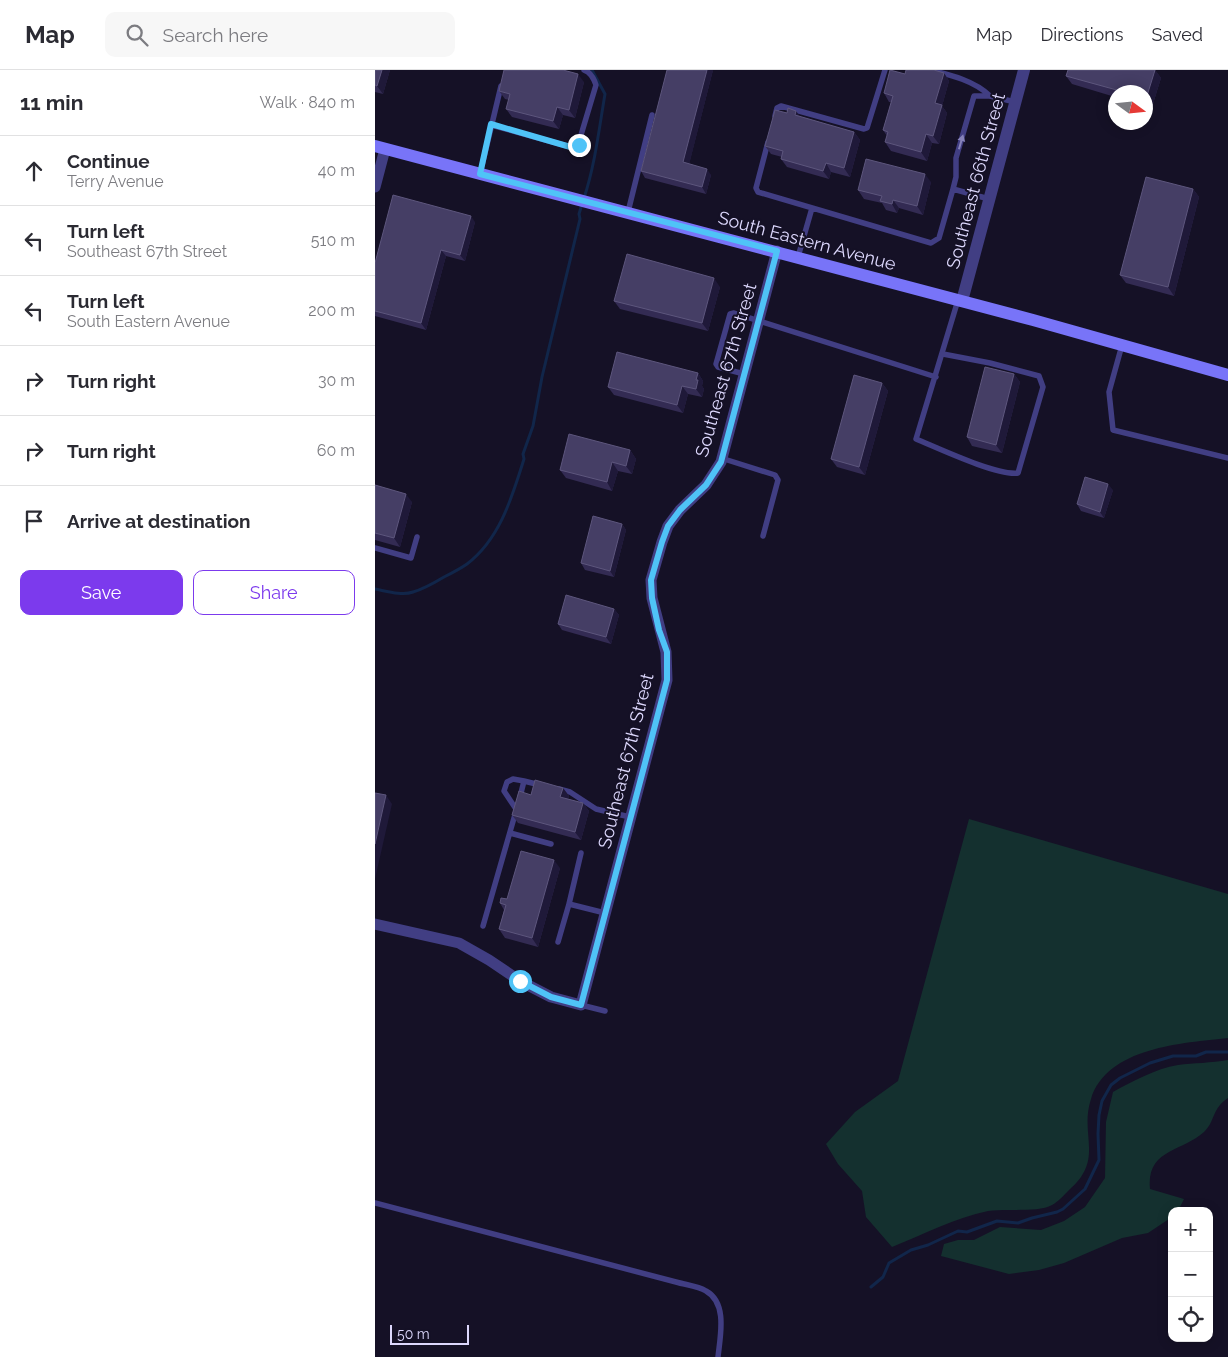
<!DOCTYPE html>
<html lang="en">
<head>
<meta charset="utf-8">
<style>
	body { margin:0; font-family:Raleway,sans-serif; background:#f7f7f7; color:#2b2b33 }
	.controls { position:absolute; right:15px; bottom:15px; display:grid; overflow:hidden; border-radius:10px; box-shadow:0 2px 12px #0003 }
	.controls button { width:45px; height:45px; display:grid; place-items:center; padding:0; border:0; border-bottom:1px solid #e1e1e2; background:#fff; color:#2b2b33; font:25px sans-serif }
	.compass { position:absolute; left:733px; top:15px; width:45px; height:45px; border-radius:50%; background:#fff; box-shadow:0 2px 12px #0003; rotate:105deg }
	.scale { position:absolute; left:15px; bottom:12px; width:79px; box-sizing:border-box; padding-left:5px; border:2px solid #ddd8fd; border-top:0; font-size:14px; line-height:18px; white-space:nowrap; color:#ddd8fd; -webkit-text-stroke:4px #151126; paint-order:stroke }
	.stop { position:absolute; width:15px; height:15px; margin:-11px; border:4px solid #4fc3f7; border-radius:50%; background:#fff }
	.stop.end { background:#4fc3f7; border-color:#fff; box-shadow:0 1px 5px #0008 }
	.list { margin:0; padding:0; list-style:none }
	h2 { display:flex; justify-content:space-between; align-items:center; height:65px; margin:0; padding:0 20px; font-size:21px }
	h2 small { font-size:16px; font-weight:400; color:#7c7c81 }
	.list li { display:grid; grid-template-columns:32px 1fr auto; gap:15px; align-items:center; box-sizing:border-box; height:70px; padding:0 20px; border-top:1px solid #e1e1e2 }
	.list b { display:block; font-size:19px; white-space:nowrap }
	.list p { margin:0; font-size:16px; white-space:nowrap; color:#7c7c81 }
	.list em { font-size:16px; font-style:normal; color:#7c7c81 }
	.actions { display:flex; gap:10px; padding:15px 20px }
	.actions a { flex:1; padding:11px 0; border:1px solid #7c3aed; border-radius:10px; text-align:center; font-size:18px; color:#7c3aed }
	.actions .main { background:#7c3aed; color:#fff }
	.icon { flex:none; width:28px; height:28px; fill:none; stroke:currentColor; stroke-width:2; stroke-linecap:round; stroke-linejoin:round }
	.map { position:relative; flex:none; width:853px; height:1287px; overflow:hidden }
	header { display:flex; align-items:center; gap:30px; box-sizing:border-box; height:70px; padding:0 25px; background:#fff; border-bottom:1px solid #e1e1e2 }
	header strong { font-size:24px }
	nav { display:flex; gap:28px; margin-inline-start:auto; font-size:18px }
	.search { width:350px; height:45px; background:#f7f7f7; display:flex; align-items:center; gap:12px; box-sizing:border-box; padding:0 18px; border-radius:10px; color:#7c7c81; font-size:19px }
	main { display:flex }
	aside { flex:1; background:#fff }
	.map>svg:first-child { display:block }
	.green { fill:#14302f }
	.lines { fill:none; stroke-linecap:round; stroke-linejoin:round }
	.stream { stroke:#11264a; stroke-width:3 }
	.service { stroke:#413e83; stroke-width:5.5 }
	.minor { stroke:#413e83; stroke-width:11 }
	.tertiary { stroke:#413e83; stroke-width:12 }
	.secondary { stroke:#7874f8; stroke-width:12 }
	.wall { fill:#332b53 }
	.shaded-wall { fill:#1f1939 }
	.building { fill:#453e65; stroke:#5d567d }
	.oneway { fill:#8783ba }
	.route { stroke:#4fc3f7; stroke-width:6 }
	.labels { text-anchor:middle; stroke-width:4; stroke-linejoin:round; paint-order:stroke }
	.street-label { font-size:18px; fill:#ddd8fd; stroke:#151126 }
</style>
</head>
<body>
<header>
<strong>Map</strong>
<div class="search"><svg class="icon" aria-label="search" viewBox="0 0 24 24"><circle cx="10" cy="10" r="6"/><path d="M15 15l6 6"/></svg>Search here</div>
<nav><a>Map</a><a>Directions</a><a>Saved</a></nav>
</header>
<main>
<aside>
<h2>11 min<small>Walk · 840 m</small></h2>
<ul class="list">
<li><svg class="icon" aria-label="ahead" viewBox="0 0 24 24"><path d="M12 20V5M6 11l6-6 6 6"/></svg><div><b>Continue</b><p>Terry Avenue</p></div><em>40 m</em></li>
<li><svg class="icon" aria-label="left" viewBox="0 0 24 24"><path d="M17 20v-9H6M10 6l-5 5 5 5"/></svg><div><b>Turn left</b><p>Southeast 67th Street</p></div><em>510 m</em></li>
<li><svg class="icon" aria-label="left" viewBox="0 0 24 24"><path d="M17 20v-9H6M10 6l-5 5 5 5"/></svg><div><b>Turn left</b><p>South Eastern Avenue</p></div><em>200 m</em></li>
<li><svg class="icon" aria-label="right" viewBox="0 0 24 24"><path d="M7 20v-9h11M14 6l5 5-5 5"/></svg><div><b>Turn right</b></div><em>30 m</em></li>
<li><svg class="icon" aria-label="right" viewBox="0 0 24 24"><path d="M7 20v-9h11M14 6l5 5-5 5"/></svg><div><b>Turn right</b></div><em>60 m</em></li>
<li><svg class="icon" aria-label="arrive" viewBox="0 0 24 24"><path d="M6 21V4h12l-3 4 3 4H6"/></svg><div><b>Arrive at destination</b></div></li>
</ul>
<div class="actions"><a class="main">Save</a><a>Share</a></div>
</aside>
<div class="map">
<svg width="853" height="1287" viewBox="0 0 853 1287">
	<rect width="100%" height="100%" fill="#151126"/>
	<!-- green -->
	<path class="green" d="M594 749 853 824V968C808 973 732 977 716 1029 704 1065 730 1089 694 1120 689 1125 683 1132 677 1135 663 1143 630 1138 613 1141 580 1148 549 1164 517 1177L491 1147 487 1121 463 1094 451 1074 480 1042 523 1011Z
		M853 990V1028C837 1038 840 1052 829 1062 807 1082 771 1079 775 1119L809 1129 803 1141H797V1147L773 1163 747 1168 689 1193 664 1200 634 1204 566 1186 569 1174 583 1170H599L625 1157 666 1160 689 1151 710 1137 730 1108 731 1052 738 1022C758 1011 780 999 803 995 819 993 836 993 853 990Z"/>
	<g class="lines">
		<!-- stream -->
		<path class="stream" d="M209 128C220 95 224 59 230 24L217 0
			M0 519C11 521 27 526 38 522 49 519 59 513 69 507 77 503 85 499 92 494 125 469 137 427 149 389L148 384 158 356 167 307 205 149 204 144 207 134
			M496 1217 508 1207 514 1193 536 1180 553 1175 583 1161 592 1162 622 1151 643 1153 657 1148 682 1142 688 1139 710 1119 724 1090 723 1064 724 1045 727 1031 736 1015 745 1008 775 993 798 986H821L831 982H853"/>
		<!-- service -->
		<path class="service" d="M555 0C576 5 600 11 615 26
			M400 46 402 38 406 36 489 59 492 58 510 0
			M116 55 192 76 199 78 203 75 221 15C219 9 216 2 209 0
			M393 72 381 118 383 122 556 173 564 168 578 119 614 129
			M105 104 126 16
			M578 119 581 107V88L599 26H615L640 32
			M253 142 277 45
			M423 187 437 138
			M747 275 734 322 738 360 853 388
			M568 284 615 293 664 306 668 317 643 403C622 406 563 378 541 369L583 230
			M369 304 343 297 341 294 355 244 359 243 561 307
			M346 388 400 405 403 410 388 466
			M0 478 36 488 42 467
			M184 719 195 722 221 739 255 747
			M145 727 149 711 165 715
			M141 739 129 721 132 712 138 709 149 711
			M135 763 176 774
			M194 834 206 783
			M108 856 141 741
			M183 872 194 834 230 843
			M206 935 230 941
			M0 1133 301 1212C311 1215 323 1216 331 1221 353 1233 345 1267 343 1287"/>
		<!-- minor -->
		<path class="minor" d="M0 117 10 79
			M0 854 84 873 114 890 145 911 176 927 206 935 292 610 291 582 277 528 276 510 287 472 293 456 305 440 331 415 346 392 402 181"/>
		<!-- tertiary -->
		<path class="tertiary" d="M587 231 649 0"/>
		<!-- secondary -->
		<path class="secondary" d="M0 76 658 250 853 305"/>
	</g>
	<!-- wall -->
	<path class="wall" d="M0 0H15L8 24 0 22Z
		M338 0 314 94 336 105 331 124 270 108 266 101Z
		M693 0H780L786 8 777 37 770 35V22H740V27L697 14 691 6Z
		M569 3 574 11 567 36 572 43 564 74 557 73 552 91 516 81 510 72 512 66 508 60 516 32H514L509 23 530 4Z
		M209 12 200 48 188 45 184 59 137 47 131 39 134 30 130 29 124 21Z
		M425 47 479 62 485 70 475 107 456 102 454 109 412 97 406 89 407 87 396 84 390 76Z
		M556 112 548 145 524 138 522 143 511 140 507 133 489 129 483 120Z
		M818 119 824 127 799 226 751 213 745 205Z
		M100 152 90 191 71 186 51 260 0 246V193Z
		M345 217 333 261 245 239 239 231Z
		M323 303 328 311 327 316 329 319 327 327 313 324 308 343 239 325 233 317Z
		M639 304 645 312 627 383 597 376 592 367Z
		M507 313 513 321 490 405 462 397 456 389Z
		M255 380 261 389 257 404 243 401 237 421 191 408 185 400Z
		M0 415 37 432 25 477 0 470Z
		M738 420 729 448 706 441 702 434Z
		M247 454 251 460 239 507 210 500 206 493Z
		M239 539 244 545 236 574 187 560 183 554Z
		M188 718 194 726 193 729 208 733 214 741 206 770 143 753 137 745 156 725Z
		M185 798 163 877 130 868 124 859 129 840 125 833Z"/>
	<!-- shaded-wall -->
	<path class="shaded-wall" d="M7 0H15L8 24 2 16Z
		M332 0H338L313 99 308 92Z
		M780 0 786 8 777 37 771 29Z
		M569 3 574 11 567 36 572 43 564 74 558 66 560 33Z
		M203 4 209 12 200 48 194 40Z
		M182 37 188 45 184 59 178 51Z
		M421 41 427 49 420 45Z
		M479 62 485 70 475 107 469 98Z
		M551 64 557 73 552 91 546 82Z
		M451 93 456 102 454 109 448 101Z
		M332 99 336 105 331 124 327 117Z
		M550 104 556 112 548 145 542 136Z
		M818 119 824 127 799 226 793 217Z
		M518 130 524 138 522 143 517 134Z
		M96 146 100 152 90 191 85 185Z
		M66 180 71 186 51 260 46 253Z
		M339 208 345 217 333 261 327 253Z
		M323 303 328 311 327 316 329 319 327 327 321 319V310Z
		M639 304 645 312 627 383 621 375Z
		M507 313 513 321 490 405 484 397Z
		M307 316 313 324 308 343 302 335Z
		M255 380 261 389 257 404 251 396Z
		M237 392 243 401 237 421 232 412Z
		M733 414 738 420 729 448 725 442Z
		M31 424 37 432 25 477 19 468Z
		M247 454 251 460 239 507 235 501Z
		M239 539 244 545 236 574 231 567Z
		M188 718 194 726 191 735 185 727Z
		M11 725 17 734 0 809V774Z
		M208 733 214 741 206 770 200 762Z
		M179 790 185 798 163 877 157 868Z"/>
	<!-- building -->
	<path class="building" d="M0 0H7L2 16 0 15Z
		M129 0H188L203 4 194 40 182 37 178 51 131 39 135 24 124 21Z
		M292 0H332L308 92 332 99 327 117 266 101Z
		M515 0 530 4 531 0H559L569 3 560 33 567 35 558 66 551 64 546 82 510 72 513 62 508 60 518 26 509 23Z
		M693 0H780L771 29H770V22H749L691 6Z
		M413 38 421 41 420 45 479 62 469 98 451 93 448 101 406 89 408 81 390 76 400 40 412 43Z
		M491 89 550 104 542 136 518 130 517 134 505 131 507 126 483 120Z
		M771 107 818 119 793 217 745 205Z
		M18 125 96 146 85 185 66 180 46 253 0 241V193Z
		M252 184 339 208 327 253 239 231Z
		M242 282 323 303 321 310H323L321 319 307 316 302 335 233 317Z
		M610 297 639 304 621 375 592 367Z
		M479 305 507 313 484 397 456 389Z
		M194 364 255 380 251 396 237 392 232 412 185 400Z
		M710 407 733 414 725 442 702 434Z
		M0 415 31 424 19 468 0 463Z
		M218 446 247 454 235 501 206 493Z
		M191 525 239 539 231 567 183 554Z
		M160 710 188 718 185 727 208 733 200 762 137 745 144 721 156 725Z
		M0 723 11 725 0 774Z
		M146 781 179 790 157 868 124 859 131 835 125 833 126 828 132 829Z"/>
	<!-- one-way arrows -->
	<defs><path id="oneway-solid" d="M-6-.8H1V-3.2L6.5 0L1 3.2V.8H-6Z" transform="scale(1.25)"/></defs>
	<use class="oneway" href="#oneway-solid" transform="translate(586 72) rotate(-74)"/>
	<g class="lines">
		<!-- route -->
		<path class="route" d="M145 911 176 927 206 935 292 610V582L284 560 277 528 276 510 287 472 293 456 305 440 331 415 346 392 402 181 105 104 116 54 192 76 199 78 204 75"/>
	</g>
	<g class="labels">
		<!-- street labels -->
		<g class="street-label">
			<text transform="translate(601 111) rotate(-75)" y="6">Southeast 66th Street</text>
			<text transform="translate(432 171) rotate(15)" y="6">South Eastern Avenue</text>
			<text transform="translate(351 300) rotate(-74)" y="6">Southeast 67th Street</text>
			<text transform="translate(251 691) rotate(-76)" y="6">Southeast 67th Street</text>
		</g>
	</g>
</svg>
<div class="controls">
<button>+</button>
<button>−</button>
<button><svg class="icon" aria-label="locate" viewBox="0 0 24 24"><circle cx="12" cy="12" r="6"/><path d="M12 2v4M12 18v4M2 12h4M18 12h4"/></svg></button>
</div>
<svg class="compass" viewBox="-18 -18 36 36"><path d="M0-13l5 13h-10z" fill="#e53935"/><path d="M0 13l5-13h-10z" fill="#7c7c81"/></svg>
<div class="scale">50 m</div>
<div class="stop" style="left:145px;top:911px"></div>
<div class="stop end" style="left:204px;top:75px"></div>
</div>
</main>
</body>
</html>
